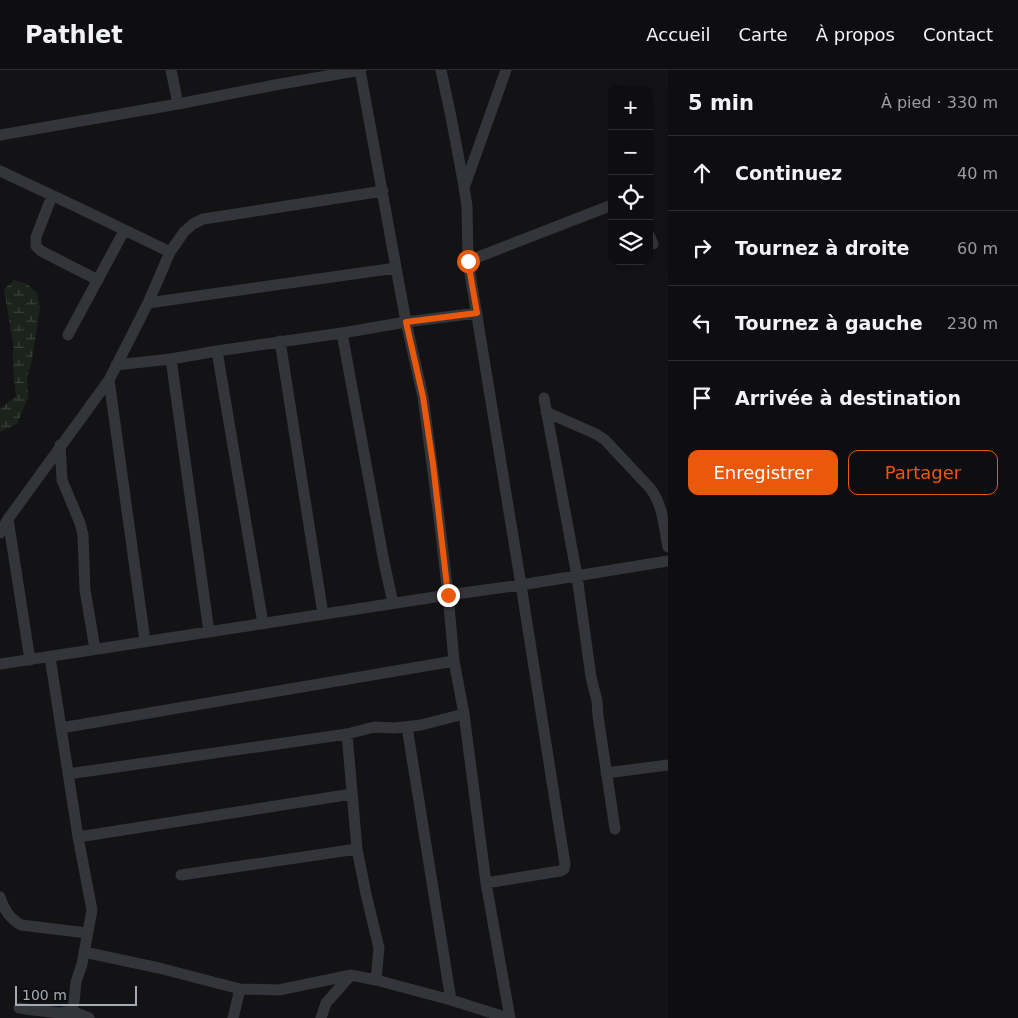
<!DOCTYPE html>
<html lang="fr">
<head>
<meta charset="utf-8">
<style>
	body { margin:0; font-family:"DejaVu Sans",sans-serif; background:#171719; color:#f1f3f6 }
	.controls { position:absolute; right:15px; top:15px; display:grid; overflow:hidden; border-radius:10px; box-shadow:0 5px 20px #0002 }
	.controls button { width:45px; height:45px; display:grid; place-items:center; padding:0; border:0; border-bottom:1px solid #2e2e30; background:#0e0e10; color:#f1f3f6; font:25px sans-serif }
	.scale { position:absolute; left:15px; bottom:12px; width:122px; box-sizing:border-box; padding-left:5px; border:2px solid #a5abb5; border-top:0; font-size:14px; line-height:18px; white-space:nowrap; color:#a5abb5; -webkit-text-stroke:4px #0e0e10; paint-order:stroke }
	.stop { position:absolute; width:15px; height:15px; margin:-11px; border:4px solid #ea580c; border-radius:50%; background:#fff }
	.stop.end { background:#ea580c; border-color:#fff; box-shadow:0 1px 5px #0008 }
	.list { margin:0; padding:0; list-style:none }
	h2 { display:flex; justify-content:space-between; align-items:center; height:65px; margin:0; padding:0 20px; font-size:21px }
	h2 small { font-size:16px; font-weight:400; color:#9b9c9f }
	.list li { display:grid; grid-template-columns:32px 1fr auto; gap:15px; align-items:center; box-sizing:border-box; height:75px; padding:0 20px; border-top:1px solid #2e2e30 }
	.list b { display:block; font-size:19px; white-space:nowrap }
	.list em { font-size:16px; font-style:normal; color:#9b9c9f }
	.actions { display:flex; gap:10px; padding:15px 20px }
	.actions a { flex:1; padding:11px 0; border:1px solid #ea580c; border-radius:10px; text-align:center; font-size:18px; color:#ea580c }
	.actions .main { background:#ea580c; color:#fff }
	.icon { flex:none; width:28px; height:28px; fill:none; stroke:currentColor; stroke-width:2; stroke-linecap:round; stroke-linejoin:round }
	.map { position:relative; flex:none; width:668px; height:948px; overflow:hidden }
	header { display:flex; align-items:center; gap:30px; box-sizing:border-box; height:70px; padding:0 25px; background:#0e0e10; border-bottom:1px solid #2e2e30 }
	header strong { font-size:24px }
	nav { display:flex; gap:28px; margin-inline-start:auto; font-size:18px }
	main { display:flex }
	aside { flex:1; background:#0e0e10 }
	.map>svg:first-child { display:block }
	.wetland { fill:url(#wetland-marsh) }
	.lines { fill:none; stroke-linecap:round; stroke-linejoin:round }
	.minor { stroke:#34353a; stroke-width:11 }
	.route { stroke:#ea580c; stroke-width:6 }
</style>
</head>
<body>
<header>
<strong>Pathlet</strong>
<nav><a>Accueil</a><a>Carte</a><a>À propos</a><a>Contact</a></nav>
</header>
<main>
<div class="map">
<svg width="668" height="948" viewBox="0 0 668 948">
	<defs>
		<pattern id="wetland-marsh" width="20" height="14" patternUnits="userSpaceOnUse" patternTransform="scale(1.25)"><rect width="20" height="14" fill="#1c231c"/><path d="M1 5h8M5 5V1M11 12h8M15 12V8" fill="none" stroke="#3a403b"/></pattern>
	</defs>
	<rect width="100%" height="100%" fill="#131315"/>
	<!-- wetland -->
	<path class="wetland" d="M14 210 27 214 37 223 40 237 32 290 27 307 28 328 17 354 0 362V339L16 326 13 297V274L4 219Z"/>
	<g class="lines">
		<!-- minor -->
		<path class="minor" d="M171 0 178 34
			M360 0 406 252 423 327 439 447 448 525 454 591 464 644 486 813 510 948
			M441 0 451 47 464 116
			M0 65 178 34 275 15 361 0
			M0 101 77 137 170 182
			M52 126 36 167V176L41 181 98 210
			M649 165 653 174
			M468 191 612 135
			M148 233 396 198
			M342 263 384 492 393 533
			M68 265 124 161
			M280 271 323 544
			M217 281 263 554
			M171 289 209 562
			M116 295 171 289 217 281 342 263 406 252 477 243
			M109 310 145 571
			M544 328 577 506 591 607 597 631 598 646 615 759
			M546 342 596 364 605 370 650 418C663 434 664 458 668 477
			M60 375 62 410 80 453 83 465 85 520 95 579
			M8 449 30 590
			M0 463 8 449 109 310 148 233 170 182 184 162 193 154 203 149 210 148 383 121
			M50 587 78 767 92 840 82 894 76 912 74 932 70 948
			M0 594 448 525 521 515 668 491
			M407 657 451 930
			M61 658 454 591
			M347 664 357 779 366 824 379 878 376 910
			M606 703 668 695
			M68 704 347 664 374 657 395 658 421 655 464 644
			M78 767 352 724
			M181 805 357 779
			M486 813 560 801 564 799 565 794 521 515 468 191 467 136 464 118 506 0
			M0 827C4 839 9 848 21 855L87 863
			M84 882 159 898 240 919 279 920 351 905 376 910 451 930 508 948
			M19 938 33 940 60 943 71 941 89 948
			M233 948 240 919
			M321 948 326 933 351 905"/>
	</g>
	<g class="lines">
		<!-- route -->
		<path class="route" d="M448 525 433 394 423 327 406 252 477 243 468 191"/>
	</g>
</svg>
<div class="controls">
<button>+</button>
<button>−</button>
<button><svg class="icon" aria-label="locate" viewBox="0 0 24 24"><circle cx="12" cy="12" r="6"/><path d="M12 2v4M12 18v4M2 12h4M18 12h4"/></svg></button>
<button><svg class="icon" aria-label="layers" viewBox="0 0 24 24"><path d="M12 4l9 5-9 5-9-5zM3 14l9 5 9-5"/></svg></button>
</div>
<div class="scale">100 m</div>
<div class="stop" style="left:468px;top:191px"></div>
<div class="stop end" style="left:448px;top:525px"></div>
</div>
<aside>
<h2>5 min<small>À pied · 330 m</small></h2>
<ul class="list">
<li><svg class="icon" aria-label="ahead" viewBox="0 0 24 24"><path d="M12 20V5M6 11l6-6 6 6"/></svg><div><b>Continuez</b></div><em>40 m</em></li>
<li><svg class="icon" aria-label="right" viewBox="0 0 24 24"><path d="M7 20v-9h11M14 6l5 5-5 5"/></svg><div><b>Tournez à droite</b></div><em>60 m</em></li>
<li><svg class="icon" aria-label="left" viewBox="0 0 24 24"><path d="M17 20v-9H6M10 6l-5 5 5 5"/></svg><div><b>Tournez à gauche</b></div><em>230 m</em></li>
<li><svg class="icon" aria-label="arrive" viewBox="0 0 24 24"><path d="M6 21V4h12l-3 4 3 4H6"/></svg><div><b>Arrivée à destination</b></div></li>
</ul>
<div class="actions"><a class="main">Enregistrer</a><a>Partager</a></div>
</aside>
</main>
</body>
</html>
